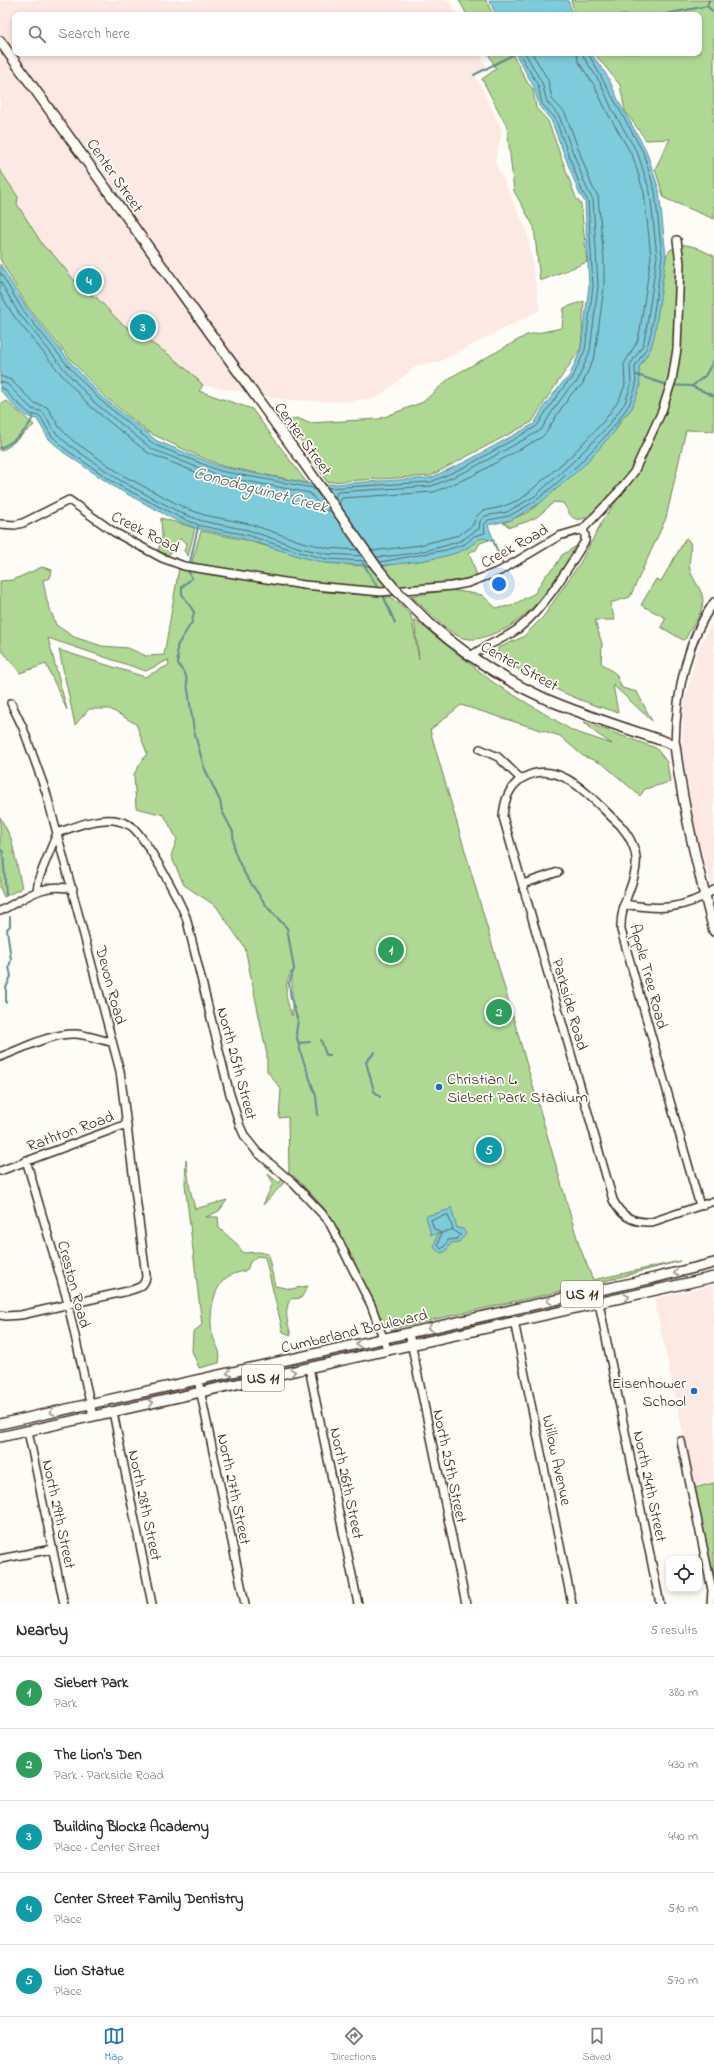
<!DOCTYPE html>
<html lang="en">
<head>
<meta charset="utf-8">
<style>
	body { margin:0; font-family:"Indie Flower",sans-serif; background:#f2f2f3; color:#2b2b33 }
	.controls { position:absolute; right:12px; bottom:12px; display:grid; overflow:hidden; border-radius:8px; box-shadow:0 2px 6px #0003 }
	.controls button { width:36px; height:36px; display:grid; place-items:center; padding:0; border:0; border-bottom:1px solid #e1e1e2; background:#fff; color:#2b2b33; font:20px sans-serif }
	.you { position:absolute; left:499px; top:584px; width:14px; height:14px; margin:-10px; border:3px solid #fff; border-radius:50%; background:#1a73e8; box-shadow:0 0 0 6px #1a73e833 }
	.badge { display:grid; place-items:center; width:26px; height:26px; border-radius:50%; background:#1f6fb2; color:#fff; font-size:13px; font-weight:700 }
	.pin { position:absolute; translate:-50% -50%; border:2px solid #fff; box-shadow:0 1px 4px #0006 }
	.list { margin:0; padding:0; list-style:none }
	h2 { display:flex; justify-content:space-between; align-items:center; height:52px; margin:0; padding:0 16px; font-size:17px }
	h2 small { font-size:13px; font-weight:400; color:#7c7c81 }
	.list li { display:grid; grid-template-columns:26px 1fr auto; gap:12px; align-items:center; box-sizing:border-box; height:72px; padding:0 16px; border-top:1px solid #e1e1e2 }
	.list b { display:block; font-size:15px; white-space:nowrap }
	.list p { margin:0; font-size:13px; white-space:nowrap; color:#7c7c81 }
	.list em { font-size:13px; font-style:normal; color:#7c7c81 }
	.icon { flex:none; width:22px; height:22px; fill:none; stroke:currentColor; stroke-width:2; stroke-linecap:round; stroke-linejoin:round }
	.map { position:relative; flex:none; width:714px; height:1604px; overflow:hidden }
	.search { position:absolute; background:#fff; box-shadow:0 2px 6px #0003; left:12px; right:12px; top:12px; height:44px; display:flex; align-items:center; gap:10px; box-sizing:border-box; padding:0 14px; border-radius:8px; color:#7c7c81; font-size:15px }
	.sheet { height:412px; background:#fff }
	nav { display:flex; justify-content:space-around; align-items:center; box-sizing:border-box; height:56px; border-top:1px solid #e1e1e2; background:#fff; font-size:11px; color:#7c7c81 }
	nav a { display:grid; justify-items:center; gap:2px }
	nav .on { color:#1f6fb2 }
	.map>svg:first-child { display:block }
	.built { fill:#fce9e3 }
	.green { fill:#afd895; stroke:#75815a; fill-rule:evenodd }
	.water { fill:#7ecbdc; stroke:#638b90 }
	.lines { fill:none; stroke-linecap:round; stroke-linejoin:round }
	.shore { stroke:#566a6a; stroke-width:1 }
	.stream { stroke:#638b90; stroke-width:2 }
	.minor-casing { stroke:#3b2a1e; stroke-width:10 }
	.major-casing { stroke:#3b2a1e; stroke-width:12 }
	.minor { stroke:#fdfcf7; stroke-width:7 }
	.major { stroke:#fdfcf7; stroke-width:9 }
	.major-bridge-casing { stroke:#3b2a1e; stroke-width:12; stroke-linecap:butt }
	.major-bridge { stroke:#fdfcf7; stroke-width:9 }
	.oneway { stroke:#9c938a }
	.poi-dot { fill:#1f6fb2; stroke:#fdfcf7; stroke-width:1.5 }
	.labels { text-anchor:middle; stroke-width:3.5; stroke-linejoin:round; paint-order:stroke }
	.shield { fill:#fdfcf7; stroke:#75695f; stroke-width:1 }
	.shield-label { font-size:15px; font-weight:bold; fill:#3b2a1e }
	.street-label { font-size:16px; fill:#3b2a1e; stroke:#fdfcf7 }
	.poi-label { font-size:16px; fill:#3b2a1e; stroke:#fdfcf7; text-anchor:start }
	.water-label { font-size:17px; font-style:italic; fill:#4f5a57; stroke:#fdfcf7 }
</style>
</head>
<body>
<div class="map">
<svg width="714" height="1604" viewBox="0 0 714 1604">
	<rect width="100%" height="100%" fill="#fdfcf7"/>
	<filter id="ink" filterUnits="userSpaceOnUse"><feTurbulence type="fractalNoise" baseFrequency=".025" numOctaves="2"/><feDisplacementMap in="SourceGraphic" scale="8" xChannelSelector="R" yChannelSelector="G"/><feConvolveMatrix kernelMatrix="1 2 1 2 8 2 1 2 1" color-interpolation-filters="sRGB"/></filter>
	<g filter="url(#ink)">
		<!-- built -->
		<path class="built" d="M0 0H449L457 15H15V53H479L488 69 476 76 502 131 495 162 527 231 540 310 439 362 418 365 378 397 346 402 287 400 203 385 191 373 168 354 121 323 96 297 83 291 52 253 44 247 17 204 0 170Z
			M714 620V893L697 837 682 748 683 708 697 651Z
			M714 1285V1483L695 1488 654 1299Z"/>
		<!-- green -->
		<path class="green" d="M459 0H486L493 15H467Z
			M571 0H714V219L664 198 655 169 670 139 646 140 625 111 620 85 594 53H699V15H575Z
			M488 53H512L527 82 533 89 536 108 548 121 576 198 581 204 587 262 540 281 534 227 514 191 507 127 482 79 496 69Z
			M0 170 18 197 17 204 44 247 52 253 83 291 96 297 121 323 168 354 191 373 203 385 199 391 252 409 307 483 222 466 183 449 148 432 103 395 71 360 27 306 0 259Z
			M681 244 695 247 714 256V431L686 430 666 518 630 597 610 603 615 620H595L602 644 601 663 616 674 622 688 637 692 652 721 613 685 618 712C575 702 536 679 498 658V648L523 637 543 617 580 563 604 518 636 474 632 470C622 482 593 524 576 519 569 517 567 508 563 503L554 502 537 517 526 522 510 527 503 523 528 512 540 503 615 431 621 420 632 408 639 367 651 348 666 256 670 250Z
			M584 301 581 348 547 398 532 422 430 476 327 482 288 421 297 418 309 423 379 419 423 402 451 377 527 335 562 328 564 308Z
			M6 401 34 425 8 447 0 451V404Z
			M161 518 195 528 188 556 184 551 187 543 180 539 175 550 168 555 158 551 162 537Z
			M201 531 245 540 326 563 377 567 447 555 467 548 476 540 485 537 489 540 480 543 476 550 469 552 477 576C384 602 284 579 191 565Z
			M686 538 690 542C692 552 688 560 690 570 692 577 698 585 701 592 708 608 693 624 686 638L683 640 661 627 666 618 641 605 656 579 661 581Z
			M580 544C562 573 541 605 512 625 506 630 497 632 490 635 480 639 470 641 460 637 446 631 424 607 411 596L451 590 482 595 496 608 511 606 535 593 545 576 556 565 562 555Z
			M42 567 52 570 50 578 43 580 47 601 56 625 74 637 102 646 128 648 146 656 164 655 179 568 207 574 325 592 391 597 411 615 419 659 414 619 494 683 573 731 612 744 596 733 584 722 656 748 667 762 670 782 645 789 640 796 603 764 583 756 560 736 461 705 430 730 579 1245 593 1280 680 1261 594 1284 391 1329 384 1325 340 1232 324 1208 294 1176H290L263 1205 273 1183 268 1174 279 1183 289 1171 288 1117 279 1118 281 1089 267 1071V1055L245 948 216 906 184 885 171 856 177 839 164 815 136 808 134 774 147 753 136 724 110 709H89L75 725 59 650 145 677 169 665 168 660 146 671 48 638 67 710 46 664 20 673 0 648V581L13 580ZM291 972H292V1016C286 1000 283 988 291 972Z
			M0 817 11 838 22 888 4 897 0 888Z
			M186 1160 190 1189 195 1209 227 1200 219 1211 206 1217H218L219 1228 238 1245 243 1253 259 1252 268 1254 275 1286 291 1289 308 1286 301 1298 290 1299C284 1312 287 1321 291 1335L283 1332 265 1257 257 1256 250 1262 247 1270C242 1272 234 1273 229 1276 212 1286 209 1316 212 1333 215 1346 222 1349 219 1363L199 1368 192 1351 193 1332 202 1325 185 1184Z
			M714 1483V1588L695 1488Z"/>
		<!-- water -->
		<path class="water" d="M489 0H568L573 15H496Z
			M515 53H591L608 77 620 104 646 150 659 190 666 256 655 333 651 348 639 367 640 387 632 408 621 420 615 431 583 466 540 503 511 520 488 525 494 541C477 535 480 540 467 548 449 559 399 564 377 566L318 485 430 478 465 462 534 424 545 405 563 382 569 377 581 349 589 286 585 202 579 193 551 120 539 106 534 87Z
			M0 264 26 307 71 363 101 396 157 441 221 467 315 485 376 566 326 563 298 556 246 539 199 529 177 521 116 488 63 452 48 438 37 419C22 418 10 401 0 390Z
			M451 1207 457 1228 463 1229 466 1234 459 1242 451 1243 446 1251 441 1253 434 1248 437 1235 454 1229 431 1235 426 1216 448 1210Z"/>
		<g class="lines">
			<!-- shore -->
			<path class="shore" d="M0 272 22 309 68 366 99 399 155 445 220 471 313 488 324 501
				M0 281 18 312 64 369 95 403 152 449 219 476 310 493 319 504 327 506
				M0 293 13 315 60 373 91 407 148 453 218 481 307 499 318 510 331 511
				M0 376 11 380 34 403 47 407 60 428 72 440 124 476 183 507 204 515 250 524 302 542 328 548 358 550
				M0 382 7 384 32 409 43 412 55 432 69 445 121 481 181 513 202 521 248 530 300 548 327 554 362 556
				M0 388 4 389 13 399 30 414 40 416 51 435 65 449 118 485 179 517 201 526 247 535 299 552 327 559 366 561
				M328 488 431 482 467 466 537 426 549 407 566 384 572 379 585 350 593 286 588 201 582 191 555 118 542 104 538 85 519 53
				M335 498 337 492 432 486 469 470 541 430 553 410 569 388 577 382 590 351 598 286 593 200 587 189 559 116 547 102 542 83 525 53
				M339 504 342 498 434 492 472 476 542 437 546 433 558 413 573 392 582 385 595 355 604 287V261L598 196 592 186 565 113 552 99 548 80 532 53
				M372 551 420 545 459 535 473 525 476 517 482 511 502 507 521 499 572 455 603 422 619 400 625 385 624 364 637 342 640 330 651 256 644 193 633 157 607 112 594 85 578 61 577 53
				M376 557C404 556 434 550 460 541 467 538 472 532 479 529L480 521 485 516 507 512 535 496 576 459 608 426 625 403 631 385 630 365 643 345 646 331 657 256 650 192 638 154 612 109 600 82 584 58 583 53
				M380 562 446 550 465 544 474 536 485 533 484 525 488 520 509 516 537 500 580 463 612 429 629 405 636 386 635 366 647 347 651 332 662 256 655 191 643 152 588 53
				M448 1215 453 1230 461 1235 457 1239 448 1240 444 1247 441 1249 438 1245 441 1233 434 1229 431 1220Z"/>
			<!-- stream -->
			<path class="stream" d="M707 6 714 13
				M707 6 709 0
				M660 15 707 6
				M474 75 516 53
				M637 375 667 385 691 386 714 396
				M692 386 705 376 714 360
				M0 448C13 443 28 430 33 417
				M198 527 188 571 192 578 182 587V594L194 612 192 622 177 646 178 664 186 676 194 731 204 767 220 801 222 811 233 832 234 850 238 860 246 876 268 908 287 928 294 969 289 983 291 999 298 1021 296 1033 301 1054 316 1096 318 1115
				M493 540 502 563
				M363 563 378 588
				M383 595 395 623
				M0 849 3 852 6 895
				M6 1003V988L11 976 9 967 11 960 7 929 10 926V917
				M321 1040 326 1055H330
				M299 1043 310 1042
				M375 1052 366 1062 374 1091 380 1097"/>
			<defs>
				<path id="minor" d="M0 524 15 525 23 523 69 500 114 532 162 558 184 566 216 571 304 585 381 592 452 586 468 583 500 571 559 536 583 529 619 491 634 472 662 411 672 380 677 349 680 263 677 240
					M471 656C486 644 504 640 519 628 545 607 567 570 585 541V535L583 529
					M675 745C676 695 685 643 714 602
					M480 749 498 757 521 779
					M523 884 558 872
					M37 890 39 878 57 833C74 827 95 818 114 820 119 821 126 823 131 826 146 837 178 898 186 917L229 1091 240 1126 245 1137 257 1152 294 1184 328 1220 371 1305 388 1351
					M624 904C659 910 683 910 714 890
					M0 911C27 898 41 882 73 889
					M0 1057C24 1048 51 1033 76 1034 88 1035 100 1040 112 1042
					M26 1160 66 1296 93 1416
					M0 1171 127 1124
					M700 1206 621 930C619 888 657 868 620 825 594 802 561 756 523 778 509 786 504 802 503 817L613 1200C621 1217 634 1223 652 1222L714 1201
					M599 1303 660 1604
					M0 1315 6 1316 21 1315 128 1291C138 1288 145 1287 146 1276L120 1071 46 792 23 728 11 703
					M514 1321 572 1604
					M409 1333 466 1604
					M309 1368 358 1604
					M198 1380 245 1604
					M113 1412 152 1604
					M28 1431 64 1604
					M681 1441 712 1590 711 1604
					M0 1559 52 1549"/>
				<path id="major" d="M0 41 303 462
					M429 623C464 654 504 680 546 699 588 717 632 730 675 745 683 809 698 869 714 931
					M0 1424 654 1278 714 1263
					M0 1437 714 1277"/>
			</defs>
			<!-- minor casing -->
			<use href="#minor" class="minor-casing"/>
			<!-- major casing -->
			<use href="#major" class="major-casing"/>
			<!-- minor -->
			<use href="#minor" class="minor"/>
			<!-- major -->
			<use href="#major" class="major"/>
			<defs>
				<path id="major-bridge" d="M303 462 376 566 394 588 429 623"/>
			</defs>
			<!-- major-bridge casing -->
			<use href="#major-bridge" class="major-bridge-casing"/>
			<!-- major-bridge -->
			<use href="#major-bridge" class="major-bridge"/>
		</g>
		<!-- one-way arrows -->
		<defs><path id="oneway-chevron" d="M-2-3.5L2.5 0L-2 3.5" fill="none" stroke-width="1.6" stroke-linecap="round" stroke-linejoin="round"/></defs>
		<g class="oneway">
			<use href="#oneway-chevron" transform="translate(676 1273) rotate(166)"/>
			<use href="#oneway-chevron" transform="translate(627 1297) rotate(-13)"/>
			<use href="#oneway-chevron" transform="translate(549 1301) rotate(168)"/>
			<use href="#oneway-chevron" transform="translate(430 1328) rotate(168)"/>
			<use href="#oneway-chevron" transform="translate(358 1344) rotate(167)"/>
			<use href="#oneway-chevron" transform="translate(293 1372) rotate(-12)"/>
			<use href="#oneway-chevron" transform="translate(229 1373) rotate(167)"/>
			<use href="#oneway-chevron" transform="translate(151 1403) rotate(-12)"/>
			<use href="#oneway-chevron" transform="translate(52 1412) rotate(167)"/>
		</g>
	</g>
	<!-- markers -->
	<g class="poi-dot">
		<circle cx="439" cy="1087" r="4"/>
		<circle cx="694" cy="1391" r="4"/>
	</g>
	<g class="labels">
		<!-- shield labels -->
		<g class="shield">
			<rect x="561" y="1281" width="42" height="26" rx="3"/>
			<rect x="242" y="1365" width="42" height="26" rx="3"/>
		</g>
		<g class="shield-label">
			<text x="582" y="1299">US 11</text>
			<text x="263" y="1383">US 11</text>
		</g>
		<!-- street labels -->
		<g class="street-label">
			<text transform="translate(116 175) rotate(55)" y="6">Center Street</text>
			<text transform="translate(304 438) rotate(54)" y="6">Center Street</text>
			<text transform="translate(146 531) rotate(27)" y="6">Creek Road</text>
			<text transform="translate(514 545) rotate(-29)" y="6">Creek Road</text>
			<text transform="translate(520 665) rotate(29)" y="6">Center Street</text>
			<text transform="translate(650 976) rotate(75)" y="6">Apple Tree Road</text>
			<text transform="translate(112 985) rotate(75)" y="6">Devon Road</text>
			<text transform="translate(571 1004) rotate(74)" y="6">Parkside Road</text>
			<text transform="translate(238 1063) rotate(75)" y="6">North 25th Street</text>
			<text transform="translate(70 1130) rotate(-20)" y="6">Rathton Road</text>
			<text transform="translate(75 1284) rotate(75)" y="6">Creston Road</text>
			<text transform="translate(354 1330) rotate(-13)" y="6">Cumberland Boulevard</text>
			<text transform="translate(558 1460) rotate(78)" y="6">Willow Avenue</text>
			<text transform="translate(451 1466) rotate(78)" y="6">North 25th Street</text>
			<text transform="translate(348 1483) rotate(78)" y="6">North 26th Street</text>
			<text transform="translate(651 1486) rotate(78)" y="6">North 24th Street</text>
			<text transform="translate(235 1489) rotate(78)" y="6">North 27th Street</text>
			<text transform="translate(146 1505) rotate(78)" y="6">North 28th Street</text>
			<text transform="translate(60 1514) rotate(78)" y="6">North 29th Street</text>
		</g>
		<!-- poi labels -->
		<g class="poi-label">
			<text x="447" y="1084">Christian L.<tspan x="447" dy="18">Siebert Park Stadium</tspan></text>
			<text x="686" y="1388" text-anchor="end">Eisenhower<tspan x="686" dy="18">School</tspan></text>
		</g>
		<!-- water labels -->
		<g class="water-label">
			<text transform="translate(261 489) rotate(15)" y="6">Conodoguinet Creek</text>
		</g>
	</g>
</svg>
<div class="controls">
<button><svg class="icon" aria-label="locate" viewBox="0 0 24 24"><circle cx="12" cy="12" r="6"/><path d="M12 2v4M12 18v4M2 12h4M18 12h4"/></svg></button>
</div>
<div class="you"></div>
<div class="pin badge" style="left:391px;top:950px;background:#2e9e5b">1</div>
<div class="pin badge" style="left:499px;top:1012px;background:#2e9e5b">2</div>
<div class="pin badge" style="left:143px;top:327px;background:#0f9aa8">3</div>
<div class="pin badge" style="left:89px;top:281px;background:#0f9aa8">4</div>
<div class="pin badge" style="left:489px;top:1150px;background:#0f9aa8">5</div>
<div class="search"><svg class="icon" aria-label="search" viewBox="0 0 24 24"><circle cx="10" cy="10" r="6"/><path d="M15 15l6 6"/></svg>Search here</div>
</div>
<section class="sheet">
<h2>Nearby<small>5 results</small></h2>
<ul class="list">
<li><span class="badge" style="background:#2e9e5b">1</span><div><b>Siebert Park</b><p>Park</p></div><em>380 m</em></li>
<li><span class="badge" style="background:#2e9e5b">2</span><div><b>The Lion's Den</b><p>Park · Parkside Road</p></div><em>430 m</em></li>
<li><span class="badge" style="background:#0f9aa8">3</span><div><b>Building Blockz Academy</b><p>Place · Center Street</p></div><em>440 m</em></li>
<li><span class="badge" style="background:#0f9aa8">4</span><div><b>Center Street Family Dentistry</b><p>Place</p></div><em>510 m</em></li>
<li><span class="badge" style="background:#0f9aa8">5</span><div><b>Lion Statue</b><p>Place</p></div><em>570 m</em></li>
</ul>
</section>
<nav>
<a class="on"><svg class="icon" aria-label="map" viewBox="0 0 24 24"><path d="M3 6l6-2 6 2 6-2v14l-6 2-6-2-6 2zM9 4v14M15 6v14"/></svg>Map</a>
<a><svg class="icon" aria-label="directions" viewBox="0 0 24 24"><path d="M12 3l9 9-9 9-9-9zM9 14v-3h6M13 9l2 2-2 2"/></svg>Directions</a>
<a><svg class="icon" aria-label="saved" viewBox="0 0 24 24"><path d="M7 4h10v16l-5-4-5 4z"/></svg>Saved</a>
</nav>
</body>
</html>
